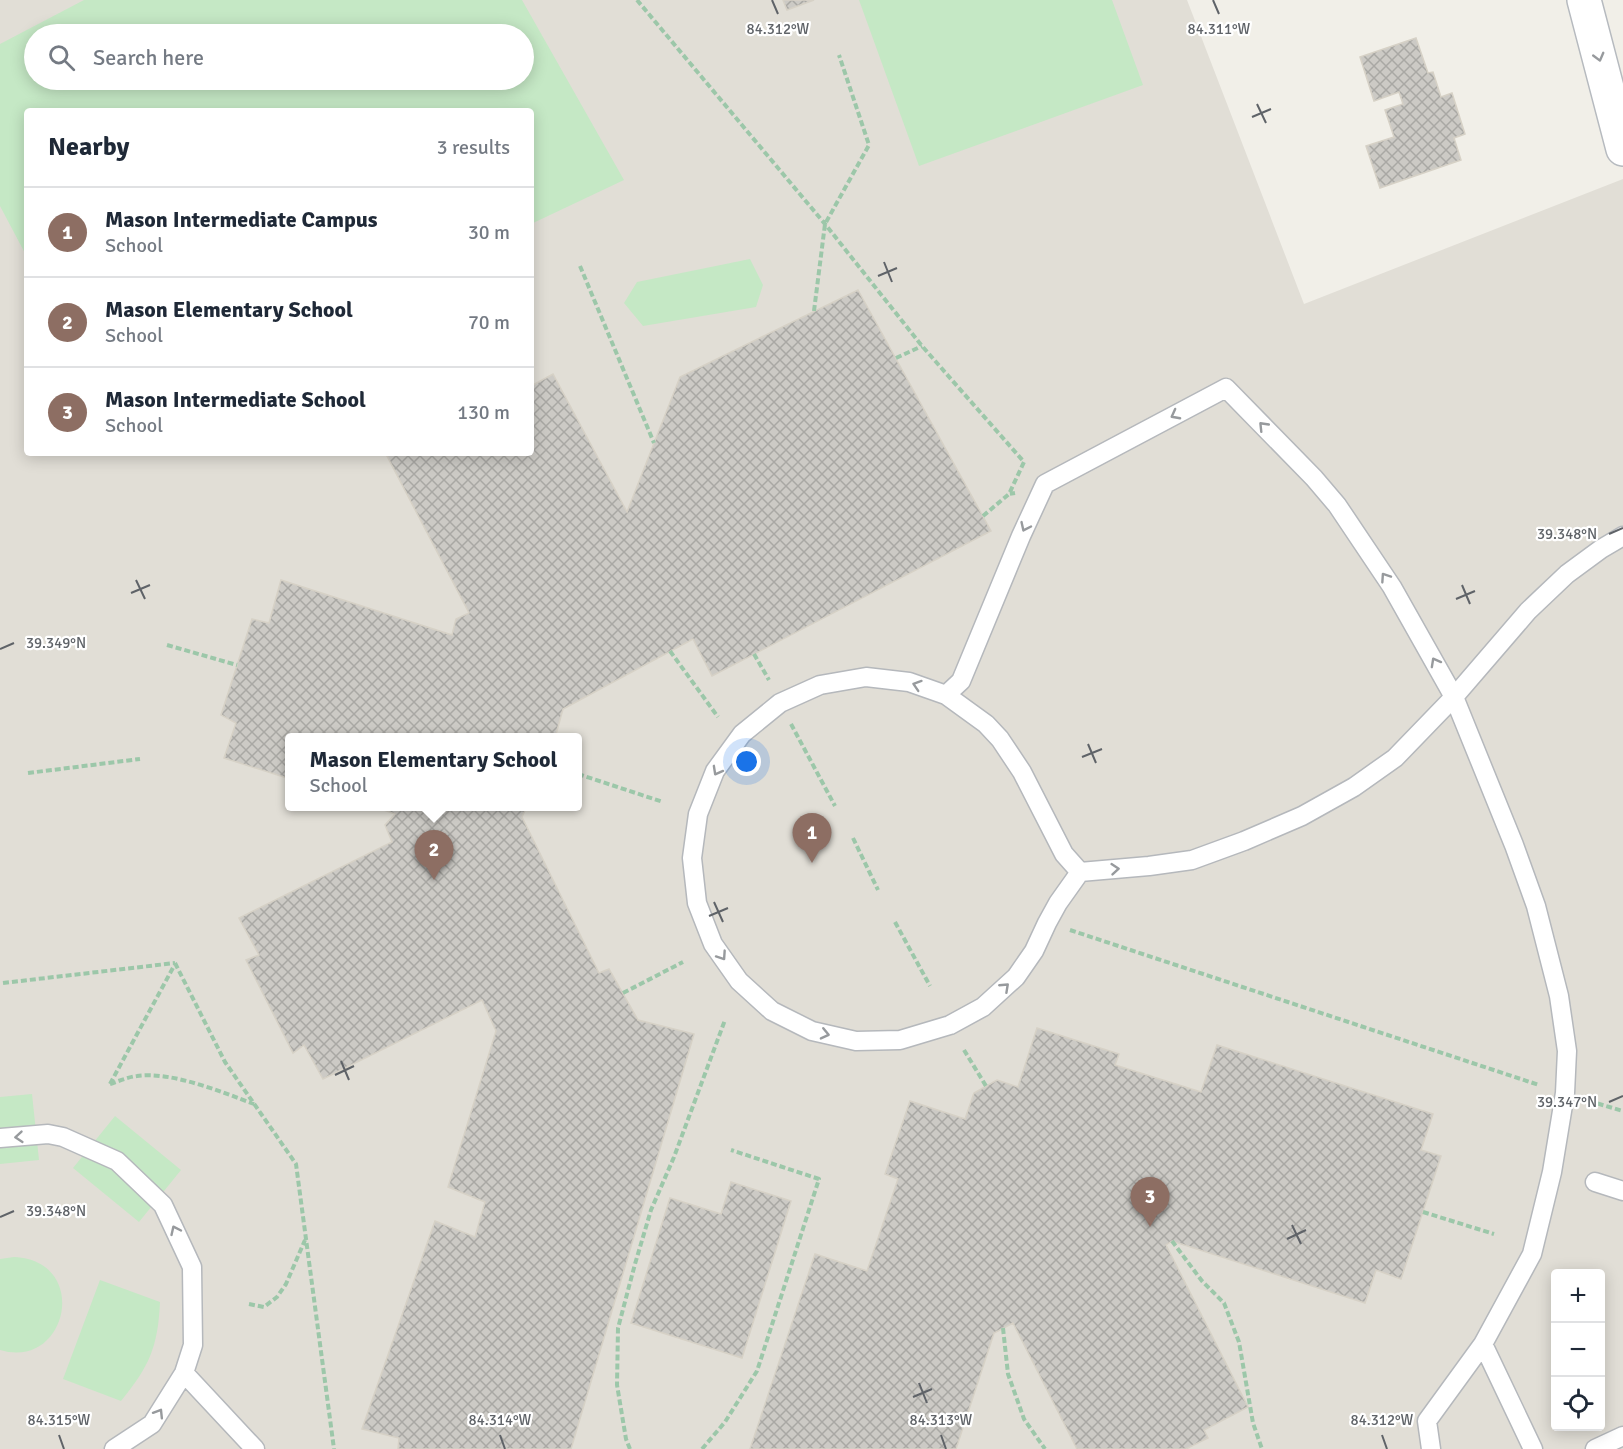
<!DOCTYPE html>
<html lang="en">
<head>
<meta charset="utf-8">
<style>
	body { margin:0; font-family:Signika,sans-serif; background:#f2f2f3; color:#1f2937 }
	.controls { position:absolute; right:18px; bottom:18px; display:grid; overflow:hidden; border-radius:6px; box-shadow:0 3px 15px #0003 }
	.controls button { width:54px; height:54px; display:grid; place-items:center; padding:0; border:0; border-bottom:2px solid #e0e1e3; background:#fff; color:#1f2937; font:30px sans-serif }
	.you { position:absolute; left:747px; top:762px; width:21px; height:21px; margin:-15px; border:4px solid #fff; border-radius:50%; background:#1a73e8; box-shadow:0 0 0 9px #1a73e833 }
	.badge { display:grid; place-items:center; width:39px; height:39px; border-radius:50%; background:#111827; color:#fff; font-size:20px; font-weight:700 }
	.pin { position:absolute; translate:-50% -50px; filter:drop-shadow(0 2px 3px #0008) }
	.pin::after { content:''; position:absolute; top:32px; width:21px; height:18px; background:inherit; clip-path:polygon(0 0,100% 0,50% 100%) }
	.popup { position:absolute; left:285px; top:733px; width:297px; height:78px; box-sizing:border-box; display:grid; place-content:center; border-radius:6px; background:#fff; filter:drop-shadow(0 2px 4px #0005); font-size:20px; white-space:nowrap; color:#747a83 }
	.popup b { font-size:22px; color:#1f2937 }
	.popup::after { content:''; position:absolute; left:50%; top:100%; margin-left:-12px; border:12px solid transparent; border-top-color:#fff }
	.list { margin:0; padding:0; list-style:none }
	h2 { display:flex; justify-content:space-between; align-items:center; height:78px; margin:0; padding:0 24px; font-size:26px }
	h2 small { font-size:20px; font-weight:400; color:#747a83 }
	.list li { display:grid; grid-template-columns:39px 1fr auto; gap:18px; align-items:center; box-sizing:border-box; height:90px; padding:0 24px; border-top:2px solid #e0e1e3 }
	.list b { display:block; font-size:22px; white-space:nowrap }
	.list p { margin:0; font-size:20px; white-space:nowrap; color:#747a83 }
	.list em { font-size:20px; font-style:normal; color:#747a83 }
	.icon { flex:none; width:33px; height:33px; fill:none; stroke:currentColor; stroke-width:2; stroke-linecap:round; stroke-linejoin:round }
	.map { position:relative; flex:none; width:1623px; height:1449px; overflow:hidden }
	.search { position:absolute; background:#fff; box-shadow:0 3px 15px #0003; left:24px; top:24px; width:510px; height:66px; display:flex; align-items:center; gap:15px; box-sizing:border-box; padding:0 21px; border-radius:33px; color:#747a83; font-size:22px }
	.panel { position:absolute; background:#fff; box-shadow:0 3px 15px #0003; left:24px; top:108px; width:510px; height:348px; border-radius:6px }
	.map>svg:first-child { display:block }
	.education { fill:#e1ded6; fill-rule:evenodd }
	.park { fill:#c5e8c5; fill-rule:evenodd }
	.building { fill:url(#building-cross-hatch); stroke:#d6d1c6; stroke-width:1.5 }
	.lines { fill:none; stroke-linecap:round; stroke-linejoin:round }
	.service-casing { stroke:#b5b8bc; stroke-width:21 }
	.secondary-casing { stroke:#b6babf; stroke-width:36 }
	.path { stroke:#9cc7a9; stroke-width:4; stroke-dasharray:6 3; stroke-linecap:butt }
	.service { stroke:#fff; stroke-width:18 }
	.secondary { stroke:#fff; stroke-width:33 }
	.oneway { stroke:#979a9d }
	.ticks { fill:none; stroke:#5f6368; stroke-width:2 }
	.ticks-label { font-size:15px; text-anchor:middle; fill:#5f6368; stroke:#fff; stroke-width:4.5; stroke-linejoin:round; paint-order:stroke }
</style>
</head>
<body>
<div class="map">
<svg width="1623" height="1449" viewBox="0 0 1623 1449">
	<defs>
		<pattern id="building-cross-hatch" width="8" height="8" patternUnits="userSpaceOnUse" patternTransform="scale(1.5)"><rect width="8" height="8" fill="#cccac5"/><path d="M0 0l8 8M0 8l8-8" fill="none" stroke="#a9a8a4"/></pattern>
	</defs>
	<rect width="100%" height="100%" fill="#f1efe8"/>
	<!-- education -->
	<path class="education" d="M0 0H1187L1304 304 1623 179V1449H0ZM34 34H524V80H34ZM27 111H531V453H27ZM290 738H578V806H290ZM1556 1274H1600V1426H1556Z"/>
	<!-- park -->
	<path class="park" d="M84 0H522L624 180 531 224V111H27V257L0 206V44ZM34 34H524V80H34Z
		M859 0H1112L1143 85 919 166Z
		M750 259 763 285 756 307 643 326 624 303 637 282Z
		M32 1094 39 1160 0 1164V1097Z
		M115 1116 181 1170 139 1222 73 1168Z
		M14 1257C19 1257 24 1258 28 1259 88 1275 63 1369 0 1350V1259Z
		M100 1280 160 1302C158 1347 149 1367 121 1401L63 1379Z"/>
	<!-- building -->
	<path class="building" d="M783 0H814L787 10Z
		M1416 38 1428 73 1433 72 1441 97 1452 93 1465 134 1454 138 1461 160 1380 188 1366 146 1394 137 1385 110 1403 104 1399 92 1374 101 1360 57Z
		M858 290 991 531 712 676 693 639 563 709 555 738H290V779L224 758 236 723 221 715 252 619 269 623 281 580 452 635 456 619 469 613 387 456 393 453H531V386L553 374 627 512 680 377Z
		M373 806H527L522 817 599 973 609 969 638 1020 694 1034 571 1449H398L399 1438 362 1429 435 1221 475 1237 485 1202 448 1187 496 1031 482 1000 323 1079 304 1045 293 1053 246 960 259 955 239 918 392 842 385 825 395 814Z
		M1037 1028 1119 1054 1115 1065 1201 1092 1217 1045 1433 1114 1421 1150 1441 1156 1401 1279 1376 1270 1365 1303 1172 1241 1166 1245 1248 1407 1204 1430 1208 1438 1186 1449H1077L1013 1323 994 1333 956 1449H750L815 1254 867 1271 898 1179 885 1174 910 1101 965 1119 974 1093 997 1080 1018 1087Z
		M731 1182 791 1201 742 1358 631 1323 670 1198 721 1214Z"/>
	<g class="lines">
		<defs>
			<path id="service" d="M946 695 961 681 1021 536 1045 484 1226 388 1314 478 1337 505 1392 587 1454 697 1514 845 1536 906 1559 996 1567 1051 1565 1093 1552 1172 1532 1254 1483 1344 1427 1421 1431 1449
				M1080 872 1064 854 1022 772 1000 739 986 724 946 695 909 682 866 677 820 685 780 703 742 734 715 771 698 814 692 858 697 903 713 944 739 981 772 1011 812 1031 856 1041 900 1040 950 1025 983 1007 1016 977 1034 951 1047 923 1058 903 1080 872 1149 866 1192 860 1244 841 1302 816 1354 787 1395 758 1454 697 1528 611 1567 574 1601 549 1623 536
				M0 1138 48 1134 63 1137 117 1161 163 1205 192 1267 193 1345 184 1373 152 1424 114 1449
				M1595 1182 1623 1191
				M1483 1344 1533 1449
				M184 1373 255 1449
				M1595 1449 1623 1436"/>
			<path id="secondary" d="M1584 0 1623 149"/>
		</defs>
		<!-- service casing -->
		<use href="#service" class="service-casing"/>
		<!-- secondary casing -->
		<use href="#secondary" class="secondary-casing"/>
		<!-- path -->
		<path class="path" d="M637 0 825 224 922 346 1024 462 1009 494 1015 493
			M580 266 654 443
			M814 311 825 224 869 145 839 55
			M896 358 922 346
			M983 516 1009 494
			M167 645 237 665
			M670 651 718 717
			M754 654 769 680
			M791 724 835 806
			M28 773 140 759
			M578 774 663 802
			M853 838 878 890
			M895 922 930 986
			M1070 930 1539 1085
			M175 963 225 1062 296 1164 334 1449
			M3 983 175 963
			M623 993 683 962
			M964 1050 986 1086
			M110 1084C119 1081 128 1077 137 1076 171 1071 222 1092 254 1104
			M110 1084 175 964
			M1589 1101 1623 1111
			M1423 1212 1494 1234
			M1172 1241 1202 1281 1224 1303 1239 1342 1253 1423 1262 1449
			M249 1304 264 1307 277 1297 286 1284 305 1240
			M1003 1328 1008 1374 1024 1419 1045 1449
			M630 1449 626 1439 617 1385 618 1328 635 1264 651 1210 674 1157 725 1020
			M702 1449 725 1422 757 1371 819 1179 731 1150"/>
		<!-- service -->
		<use href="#service" class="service"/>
		<!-- secondary -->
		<use href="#secondary" class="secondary"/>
	</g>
	<!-- one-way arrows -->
	<defs><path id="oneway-chevron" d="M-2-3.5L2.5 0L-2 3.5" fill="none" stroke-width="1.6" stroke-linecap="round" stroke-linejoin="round" transform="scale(1.5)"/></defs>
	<g class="oneway">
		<use href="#oneway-chevron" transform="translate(1599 57) rotate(75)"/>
		<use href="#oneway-chevron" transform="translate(1175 415) rotate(152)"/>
		<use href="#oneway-chevron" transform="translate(1263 426) rotate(-134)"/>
		<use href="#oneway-chevron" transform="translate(1025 527) rotate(115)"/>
		<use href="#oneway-chevron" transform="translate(1385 577) rotate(-124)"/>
		<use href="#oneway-chevron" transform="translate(1435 662) rotate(-119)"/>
		<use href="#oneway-chevron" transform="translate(917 685) rotate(-162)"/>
		<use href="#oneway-chevron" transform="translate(717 771) rotate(119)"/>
		<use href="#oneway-chevron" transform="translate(1115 869) rotate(-5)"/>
		<use href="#oneway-chevron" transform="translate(722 956) rotate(56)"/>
		<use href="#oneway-chevron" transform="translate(1005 987) rotate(-43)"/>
		<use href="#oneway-chevron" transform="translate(825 1034) rotate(13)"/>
		<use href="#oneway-chevron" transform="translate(19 1137) rotate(175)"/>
		<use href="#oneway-chevron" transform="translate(175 1230) rotate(-115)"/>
		<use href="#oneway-chevron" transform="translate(159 1413) rotate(-58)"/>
	</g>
	<!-- ticks -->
	<path class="ticks" d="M772 0 778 14M1213 0 1219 14M1257 104 1266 123M1252 117 1271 109M884 262 892 282M878 276 897 268M1609 534 1623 528M136 580 145 599M1462 585 1470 604M131 593 150 585M1456 599 1475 591M0 649 14 643M1088 744 1096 763M1082 757 1102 749M714 902 723 922M709 916 728 908M341 1061 349 1080M335 1075 354 1066M1609 1102 1623 1096M0 1217 14 1211M1292 1225 1301 1244M1287 1239 1306 1230M919 1383 927 1403M913 1397 932 1389M59 1435 64 1449M500 1435 505 1449M941 1435 946 1449M1382 1435 1387 1449"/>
	<g class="ticks-label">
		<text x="778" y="34">84.312°W</text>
		<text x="1219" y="34">84.311°W</text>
		<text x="1567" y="539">39.348°N</text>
		<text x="56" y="648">39.349°N</text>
		<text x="1567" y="1107">39.347°N</text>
		<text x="56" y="1216">39.348°N</text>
		<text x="59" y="1425">84.315°W</text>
		<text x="500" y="1425">84.314°W</text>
		<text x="941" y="1425">84.313°W</text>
		<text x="1382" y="1425">84.312°W</text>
	</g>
</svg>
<div class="controls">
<button>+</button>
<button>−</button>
<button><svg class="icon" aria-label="locate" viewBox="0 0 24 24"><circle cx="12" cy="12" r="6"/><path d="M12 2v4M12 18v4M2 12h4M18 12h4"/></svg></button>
</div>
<div class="you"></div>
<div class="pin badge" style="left:812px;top:863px;background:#8d6e63">1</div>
<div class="pin badge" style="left:434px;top:880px;background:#8d6e63">2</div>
<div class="popup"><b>Mason Elementary School</b>School</div>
<div class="pin badge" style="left:1150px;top:1227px;background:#8d6e63">3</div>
<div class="search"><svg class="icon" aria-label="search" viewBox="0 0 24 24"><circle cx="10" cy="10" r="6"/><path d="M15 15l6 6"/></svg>Search here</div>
<section class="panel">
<h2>Nearby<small>3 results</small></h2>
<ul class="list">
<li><span class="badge" style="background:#8d6e63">1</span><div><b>Mason Intermediate Campus</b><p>School</p></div><em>30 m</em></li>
<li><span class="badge" style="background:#8d6e63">2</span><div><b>Mason Elementary School</b><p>School</p></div><em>70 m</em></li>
<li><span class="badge" style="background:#8d6e63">3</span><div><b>Mason Intermediate School</b><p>School</p></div><em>130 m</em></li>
</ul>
</section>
</div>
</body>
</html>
